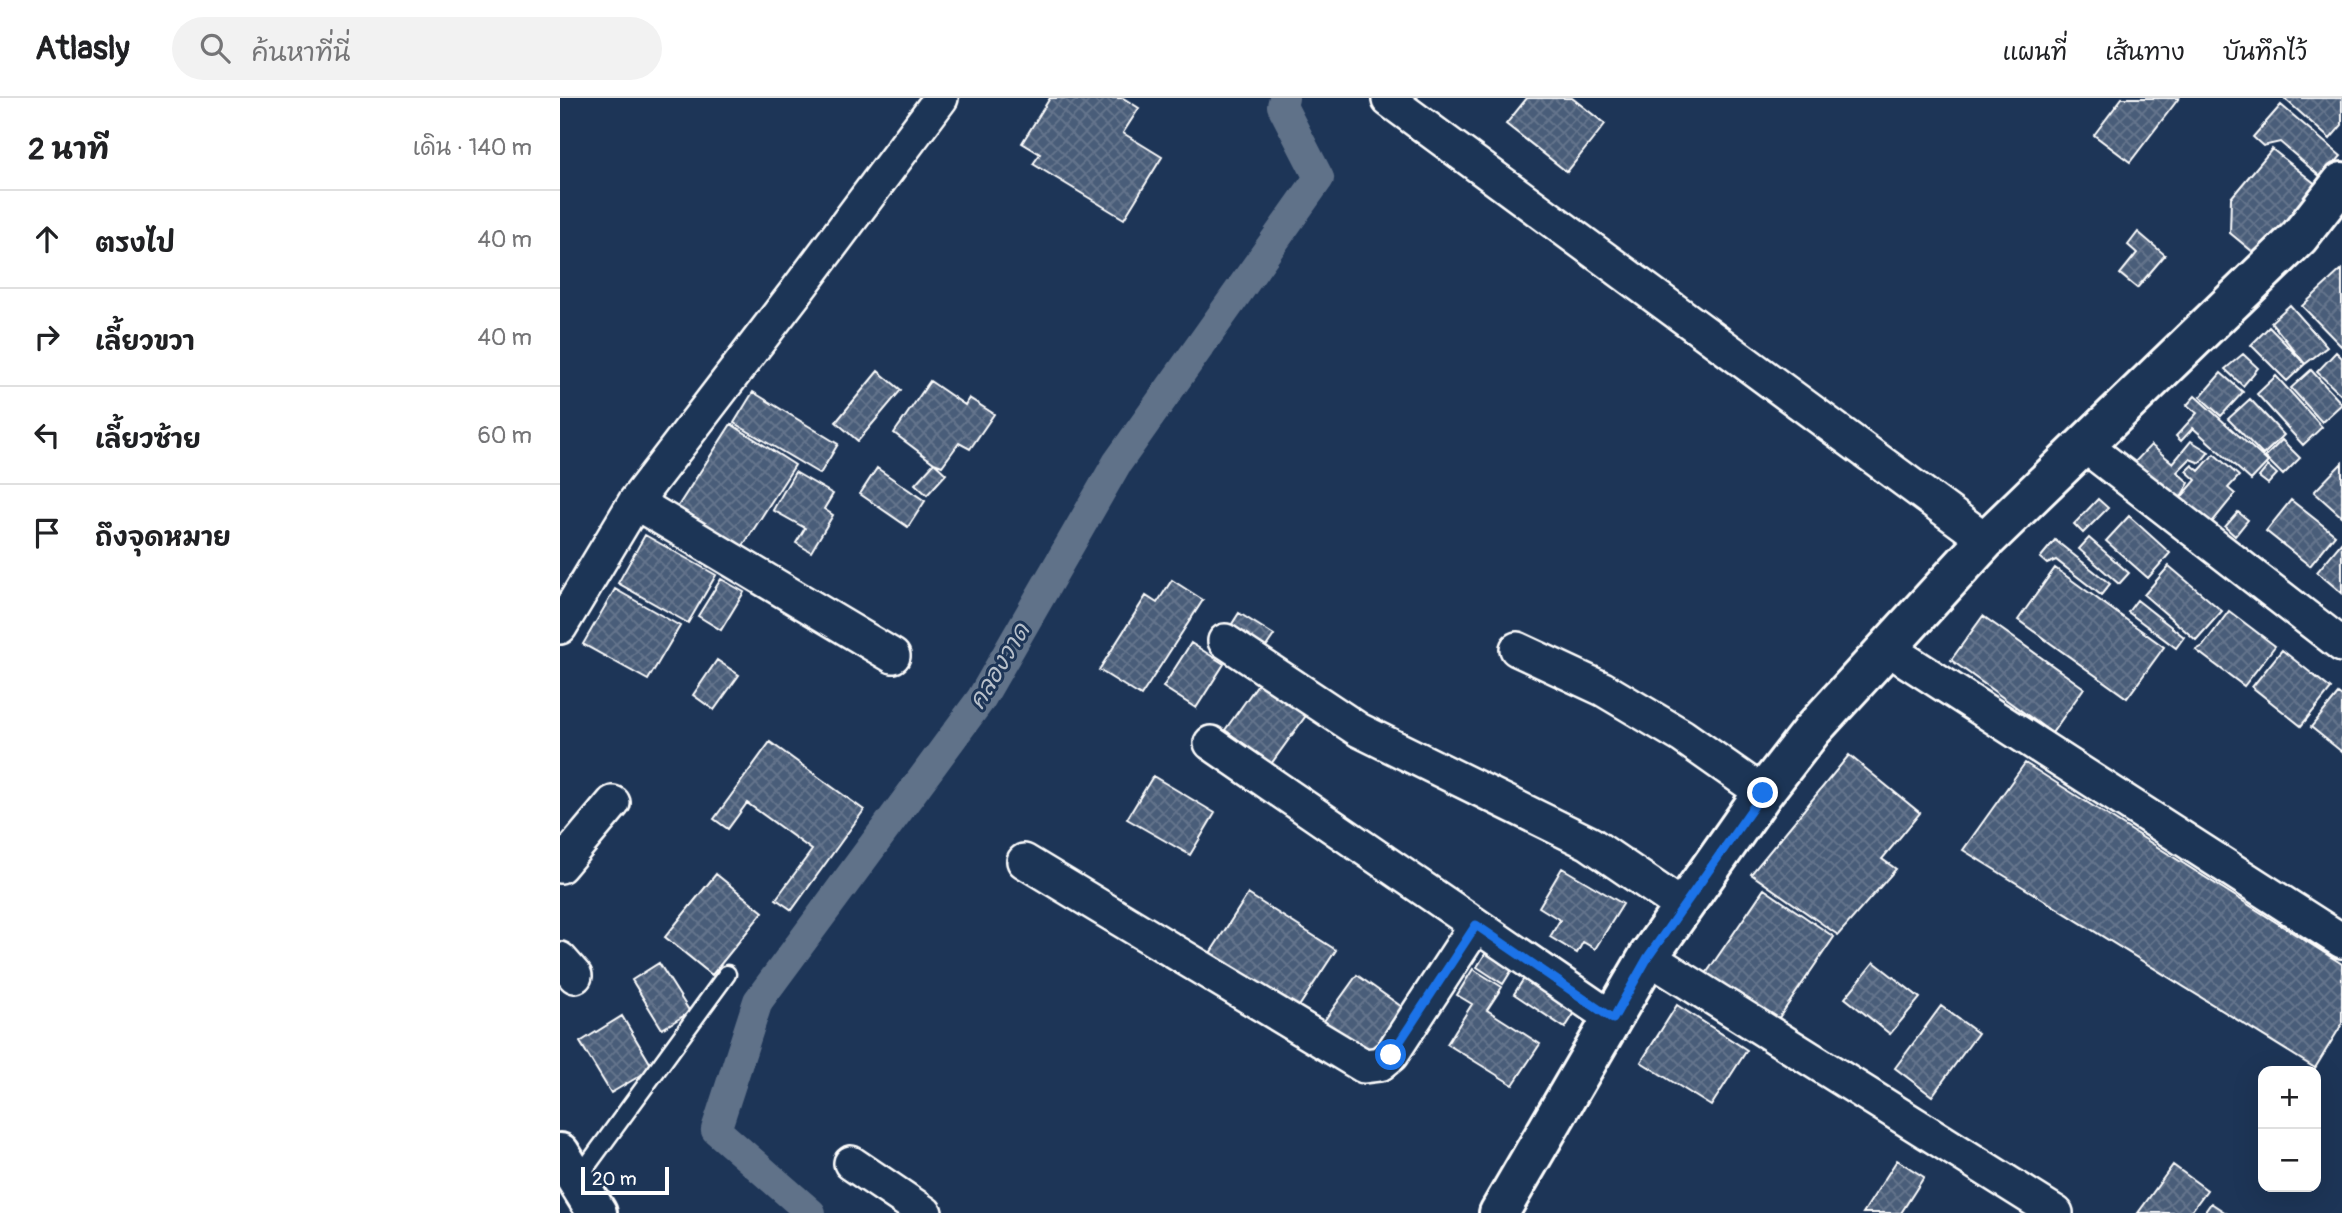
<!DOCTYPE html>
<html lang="th">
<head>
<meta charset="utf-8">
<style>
	body { margin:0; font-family:Pangolin,"Playpen Sans Thai",sans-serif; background:#f2f2f2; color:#202124 }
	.controls { position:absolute; right:21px; bottom:21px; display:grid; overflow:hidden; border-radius:14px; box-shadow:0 7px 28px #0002 }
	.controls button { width:63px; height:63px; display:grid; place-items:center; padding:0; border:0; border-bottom:2px solid #e0e0e0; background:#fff; color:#202124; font:35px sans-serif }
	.scale { position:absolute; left:21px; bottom:18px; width:88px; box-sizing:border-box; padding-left:7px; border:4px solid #fff; border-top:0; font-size:19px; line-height:24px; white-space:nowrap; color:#fff; -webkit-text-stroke:5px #1d3557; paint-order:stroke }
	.stop { position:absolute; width:21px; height:21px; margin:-16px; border:5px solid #1a73e8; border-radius:50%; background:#fff }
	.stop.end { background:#1a73e8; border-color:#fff; box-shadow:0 2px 7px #0008 }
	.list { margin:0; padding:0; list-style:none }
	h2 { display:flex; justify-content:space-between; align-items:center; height:91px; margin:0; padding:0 28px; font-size:30px }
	h2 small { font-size:23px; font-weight:400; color:#757577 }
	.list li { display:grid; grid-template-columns:46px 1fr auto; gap:21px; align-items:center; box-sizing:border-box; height:98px; padding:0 28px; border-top:2px solid #e0e0e0 }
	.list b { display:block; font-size:26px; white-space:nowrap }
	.list em { font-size:23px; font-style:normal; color:#757577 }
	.icon { flex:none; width:38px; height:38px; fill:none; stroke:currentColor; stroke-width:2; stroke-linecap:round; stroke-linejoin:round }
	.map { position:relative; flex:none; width:1782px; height:1115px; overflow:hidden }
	header { display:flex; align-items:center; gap:42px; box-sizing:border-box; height:98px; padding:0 35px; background:#fff; border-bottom:2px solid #e0e0e0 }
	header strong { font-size:33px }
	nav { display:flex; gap:38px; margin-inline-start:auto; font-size:24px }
	.search { width:490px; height:63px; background:#f2f2f2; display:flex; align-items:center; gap:18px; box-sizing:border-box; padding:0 24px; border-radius:38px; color:#757577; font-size:26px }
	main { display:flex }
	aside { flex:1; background:#fff }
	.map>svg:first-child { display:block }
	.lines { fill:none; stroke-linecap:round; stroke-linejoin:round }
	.canal { stroke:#617289; stroke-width:30 }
	.building { fill:url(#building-cross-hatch); stroke:#fff; stroke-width:2 }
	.lane-casing { stroke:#fff; stroke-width:21 }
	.street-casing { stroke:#fff; stroke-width:38 }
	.secondary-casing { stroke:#fff; stroke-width:44 }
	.primary-casing { stroke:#fff; stroke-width:44 }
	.lane { stroke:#1d3557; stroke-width:16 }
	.street { stroke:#1d3557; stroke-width:33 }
	.secondary { stroke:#1d3557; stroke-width:38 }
	.primary { stroke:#1d3557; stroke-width:38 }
	.route { stroke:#1a73e8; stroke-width:9 }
	.labels { text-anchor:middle; stroke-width:6; stroke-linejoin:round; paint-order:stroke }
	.water-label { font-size:24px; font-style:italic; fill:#b8c0ca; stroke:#1d3557 }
</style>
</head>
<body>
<header>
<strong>Atlasly</strong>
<div class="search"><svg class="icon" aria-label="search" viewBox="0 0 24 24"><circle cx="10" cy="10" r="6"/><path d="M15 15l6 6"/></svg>ค้นหาที่นี่</div>
<nav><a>แผนที่</a><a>เส้นทาง</a><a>บันทึกไว้</a></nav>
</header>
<main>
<aside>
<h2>2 นาที<small>เดิน · 140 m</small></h2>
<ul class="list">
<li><svg class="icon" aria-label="ahead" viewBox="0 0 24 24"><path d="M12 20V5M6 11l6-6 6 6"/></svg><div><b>ตรงไป</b></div><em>40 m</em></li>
<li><svg class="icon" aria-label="right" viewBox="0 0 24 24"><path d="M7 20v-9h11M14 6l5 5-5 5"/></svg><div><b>เลี้ยวขวา</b></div><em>40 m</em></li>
<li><svg class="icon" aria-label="left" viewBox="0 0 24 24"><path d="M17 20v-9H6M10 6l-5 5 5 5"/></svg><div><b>เลี้ยวซ้าย</b></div><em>60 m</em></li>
<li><svg class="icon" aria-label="arrive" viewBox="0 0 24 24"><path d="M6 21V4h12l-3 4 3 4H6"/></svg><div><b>ถึงจุดหมาย</b></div></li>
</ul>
</aside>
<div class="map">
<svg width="1782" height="1115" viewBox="0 0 1782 1115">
	<defs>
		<pattern id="building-cross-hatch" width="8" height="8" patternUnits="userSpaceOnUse" patternTransform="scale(1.75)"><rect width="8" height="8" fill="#4a5d79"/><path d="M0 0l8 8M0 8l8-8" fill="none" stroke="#65758d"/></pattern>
	</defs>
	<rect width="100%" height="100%" fill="#1d3557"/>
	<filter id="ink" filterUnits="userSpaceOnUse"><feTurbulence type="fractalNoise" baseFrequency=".0143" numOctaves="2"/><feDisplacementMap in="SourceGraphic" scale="14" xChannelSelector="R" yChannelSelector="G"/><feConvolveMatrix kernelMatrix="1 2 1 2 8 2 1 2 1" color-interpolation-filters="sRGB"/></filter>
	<g filter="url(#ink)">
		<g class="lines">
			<!-- canal -->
			<path class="canal" d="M251 1115 156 1032 198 903 421 601 557 365 759 80 722 8 724 0"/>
		</g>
		<!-- building -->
		<path class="building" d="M490 0H513L517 2 519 0H563L579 10 563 35 602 59 564 121 473 66 480 56 462 45Z
			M967 0H1012L1045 26 1007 74 946 26Z
			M1562 0H1619L1570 64 1534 37Z
			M1726 0H1782V27L1770 41 1725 1Z
			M1721 7 1781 58 1762 80 1720 44 1703 48 1693 39Z
			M1712 51 1758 88 1699 159 1670 135 1671 100Z
			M1578 134 1605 157 1577 190 1560 176 1577 155 1568 147Z
			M1782 171V249L1742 208Z
			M1730 207 1767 249 1745 266 1711 224Z
			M1709 229 1745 266 1727 283 1691 247Z
			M1776 254 1782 260V298L1757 274Z
			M1683 256 1698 270 1683 288 1665 271Z
			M1751 272 1782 306 1762 324 1731 290Z
			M318 273 341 292 298 343 276 324Z
			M1661 275 1683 294 1661 318 1640 299Z
			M1716 278 1762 329 1743 347 1697 296Z
			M370 283 405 307 409 300 434 316 410 351 399 345 382 368 374 365 334 335Z
			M193 294 278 346 260 376 174 325Z
			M1635 298 1708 364 1691 382 1633 330 1621 343 1616 338 1637 315 1627 307Z
			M1690 301 1724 337 1703 357 1668 321Z
			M171 326 235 367 177 457 113 416Z
			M1722 342 1740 360 1723 377 1705 359Z
			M1631 343 1649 354 1640 365 1630 361 1617 374 1629 385 1619 402 1572 367 1591 347 1613 365Z
			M1654 356 1679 378 1668 390 1675 396 1649 428 1619 402 1636 382 1626 373 1632 367 1639 373Z
			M374 365 386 376 367 397 355 386Z
			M1782 365V419L1754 394Z
			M1708 368 1717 376 1708 386 1699 379Z
			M317 370 365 403 348 429 300 396Z
			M235 374 273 396 264 411 273 417 251 454 236 445 245 430 213 412Z
			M1538 401 1548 410 1523 435 1514 426Z
			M1731 402 1775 437 1750 468 1706 433Z
			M1678 414 1688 422 1675 438 1665 429Z
			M1569 418 1610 455 1588 480 1546 443Z
			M85 437 156 477 128 525 58 485Z
			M1529 440 1569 475 1559 486 1519 451Z
			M1495 442 1550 486 1541 497 1496 462 1487 466 1480 460Z
			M1782 444V495L1757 474Z
			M1609 468 1662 513 1636 542 1584 497Z
			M1495 470 1604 549 1567 600 1458 522Z
			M161 481 184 494 161 532 138 518Z
			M612 482 643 502 581 598 539 572 586 498 597 505Z
			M55 491 120 528 88 582 23 546Z
			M1577 502 1624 539 1616 550 1568 514Z
			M1669 513 1715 548 1684 588 1636 552 1643 548Z
			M679 515 714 537 699 559 665 537Z
			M1423 518 1524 590 1492 635 1391 562Z
			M631 545 664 566 636 610 603 589Z
			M1722 552 1771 591 1741 628 1692 589Z
			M157 562 179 577 154 612 133 597Z
			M703 579 750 612 711 666 665 632Z
			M1778 596 1782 599V654L1751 629Z
			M210 644 304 712 232 812 216 801 252 752 187 705 168 731 154 721Z
			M1289 657 1360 715 1322 761 1336 771 1278 837 1191 776Z
			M1465 665 1782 866V926L1755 970 1403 752Z
			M593 678 655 715 630 757 567 721Z
			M1002 770 1063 806 1035 851 1023 844 1017 855 990 839 1000 822 979 809Z
			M156 776 203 814 152 877 105 839Z
			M1204 791 1274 839 1212 930 1141 883Z
			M688 796 776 852 734 916 647 860Z
			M932 845 958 862 943 886 917 869Z
			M1314 864 1360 900 1330 936 1285 900Z
			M99 865 130 914 102 931 72 882Z
			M913 871 942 889 927 912 980 946 953 987 887 946 912 906 897 897Z
			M970 871 1021 905 1005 930 954 896Z
			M797 877 849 914 811 967 759 930Z
			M1117 907 1187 952 1151 1008 1081 964Z
			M1381 908 1418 935 1372 998 1335 970Z
			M62 918 93 970 51 995 20 944Z
			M1337 1062 1364 1079 1341 1115H1303Z
			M1613 1067 1647 1092 1630 1115H1578Z
			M1651 1105 1666 1115H1644Z"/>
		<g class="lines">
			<defs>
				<path id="lane" d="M18 1080 167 876"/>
				<path id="street" d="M829 2 1426 442
					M1524 347 1782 547
					M75 404 333 558
					M0 529 75 404 236 194 381 0
					M665 543 799 632 1029 745 1123 809
					M1327 550 1782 843
					M957 551 1043 591 1122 638 1203 695
					M651 645 1053 921
					M464 763 804 968 820 966 831 957 916 827
					M0 768 53 705
					M1088 859 1496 1115
					M0 861 15 878
					M291 1065 365 1115"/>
				<path id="secondary" d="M939 1115 1088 859 1203 695 1252 632 1426 442 1739 139 1782 84"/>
				<path id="primary" d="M0 1055 37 1115"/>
			</defs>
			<!-- lane casing -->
			<use href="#lane" class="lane-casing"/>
			<!-- street casing -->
			<use href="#street" class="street-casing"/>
			<!-- secondary casing -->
			<use href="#secondary" class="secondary-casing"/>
			<!-- primary casing -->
			<use href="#primary" class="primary-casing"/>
			<!-- lane -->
			<use href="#lane" class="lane"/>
			<!-- street -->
			<use href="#street" class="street"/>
			<!-- secondary -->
			<use href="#secondary" class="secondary"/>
			<!-- primary -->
			<use href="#primary" class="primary"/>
		</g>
	</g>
	<g class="lines" filter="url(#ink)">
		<!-- route -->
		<path class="route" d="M831 957 916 827 1053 921 1088 859 1203 695"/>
	</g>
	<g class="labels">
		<!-- water labels -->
		<g class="water-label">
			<text transform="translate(439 568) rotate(-59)" y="8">คลองวาด</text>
		</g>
	</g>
</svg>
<div class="controls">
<button>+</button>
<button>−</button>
</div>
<div class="scale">20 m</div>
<div class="stop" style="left:831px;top:957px"></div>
<div class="stop end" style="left:1203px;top:695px"></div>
</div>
</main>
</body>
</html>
